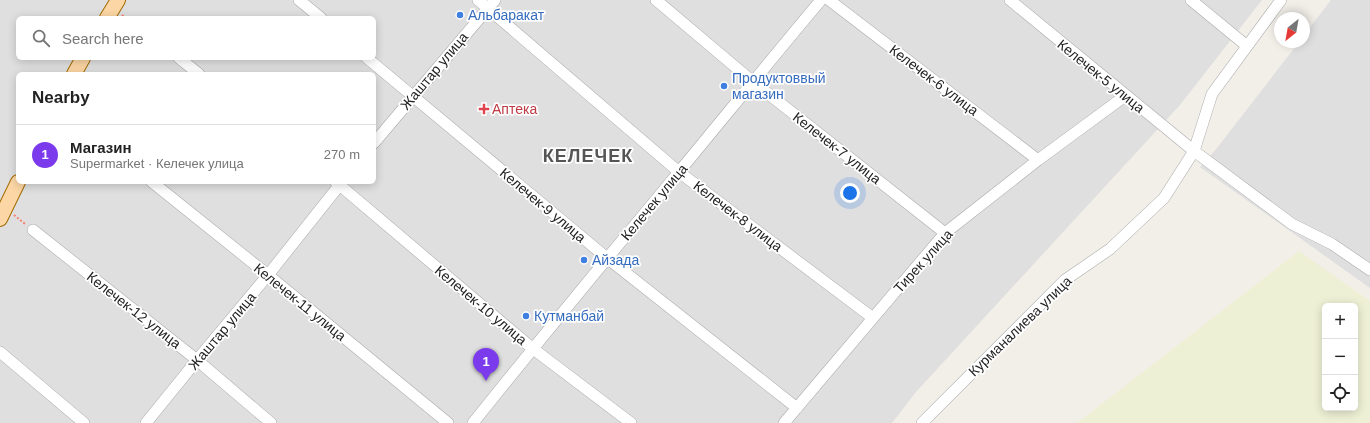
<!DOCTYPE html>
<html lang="en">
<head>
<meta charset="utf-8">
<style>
	body { margin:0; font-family:Arial,sans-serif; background:#f2f2f2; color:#222 }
	.controls { position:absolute; right:12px; bottom:12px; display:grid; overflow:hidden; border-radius:6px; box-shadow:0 2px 10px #0003 }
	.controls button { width:36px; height:36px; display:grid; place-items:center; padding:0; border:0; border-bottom:1px solid #e0e0e0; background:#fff; color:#222; font:20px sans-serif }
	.compass { position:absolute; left:1274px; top:12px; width:36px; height:36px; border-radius:50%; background:#fff; box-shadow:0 2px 10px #0003; rotate:211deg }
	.you { position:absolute; left:850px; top:193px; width:14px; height:14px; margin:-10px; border:3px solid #fff; border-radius:50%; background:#1a73e8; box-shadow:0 0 0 6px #1a73e833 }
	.badge { display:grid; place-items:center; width:26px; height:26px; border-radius:50%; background:#7c3aed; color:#fff; font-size:13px; font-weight:700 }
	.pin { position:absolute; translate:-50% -33px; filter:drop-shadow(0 1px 2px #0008) }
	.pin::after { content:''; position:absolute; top:21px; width:14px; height:12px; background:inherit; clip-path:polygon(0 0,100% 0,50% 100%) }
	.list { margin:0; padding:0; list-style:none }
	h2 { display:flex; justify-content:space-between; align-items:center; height:52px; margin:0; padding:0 16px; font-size:17px }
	h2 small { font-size:13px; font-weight:400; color:#767676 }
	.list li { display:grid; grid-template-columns:26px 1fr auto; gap:12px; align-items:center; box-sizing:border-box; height:60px; padding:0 16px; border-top:1px solid #e0e0e0 }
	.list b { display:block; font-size:15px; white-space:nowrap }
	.list p { margin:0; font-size:13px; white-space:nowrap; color:#767676 }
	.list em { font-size:13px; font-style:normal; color:#767676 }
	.icon { flex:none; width:22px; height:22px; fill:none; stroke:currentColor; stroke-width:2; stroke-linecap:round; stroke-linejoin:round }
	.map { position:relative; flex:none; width:1370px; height:423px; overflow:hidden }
	.search { position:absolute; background:#fff; box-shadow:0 2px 10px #0003; left:16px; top:16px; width:360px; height:44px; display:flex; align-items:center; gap:10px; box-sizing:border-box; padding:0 14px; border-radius:6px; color:#767676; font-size:15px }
	.panel { position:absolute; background:#fff; box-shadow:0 2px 10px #0003; left:16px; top:72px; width:360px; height:112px; border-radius:6px }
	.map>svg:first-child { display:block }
	.residential { fill:#e0dfdf; fill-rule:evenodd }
	.farmland { fill:#eef0d5; fill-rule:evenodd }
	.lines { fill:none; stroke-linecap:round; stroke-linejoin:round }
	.minor-casing { stroke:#a9a9a9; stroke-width:12 }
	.major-casing { stroke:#a06b00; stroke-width:16 }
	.path { stroke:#fa8072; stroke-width:2; stroke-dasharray:2 2; stroke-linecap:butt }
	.minor { stroke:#fff; stroke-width:11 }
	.major { stroke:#fcd6a4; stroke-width:14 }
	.shop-dot { fill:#3f7fe0; stroke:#fff; stroke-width:1.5 }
	.health-dot { fill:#e0444e; stroke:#fff; stroke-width:1.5 }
	.labels { text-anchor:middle; stroke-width:3.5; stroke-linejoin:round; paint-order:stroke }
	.shop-label { font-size:14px; fill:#366cbe; stroke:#fff; text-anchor:start }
	.street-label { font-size:14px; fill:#222; stroke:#fff }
	.health-label { font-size:14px; fill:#be3a42; stroke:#fff; text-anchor:start }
	.district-label { font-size:18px; font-weight:bold; letter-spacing:1px; fill:#555; stroke:#fff }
</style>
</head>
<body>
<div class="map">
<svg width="1370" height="423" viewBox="0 0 1370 423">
	<rect width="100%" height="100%" fill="#f2efe9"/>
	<!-- residential -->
	<path class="residential" d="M0 0H1262L1180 105 916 392 892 423H0ZM18 18H374V58H18ZM18 74H374V182H18Z
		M1331 0H1370V288L1200 167 1217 148 1299 42H1304V35Z"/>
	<!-- farmland -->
	<path class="farmland" d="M1299 251 1370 301V423H1077ZM1325 306H1355V408H1325Z"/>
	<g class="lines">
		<defs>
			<path id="minor" d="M299 0 321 18
				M478 0 679 172 873 318
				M656 0 752 81 945 233
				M829 0 1038 160
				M1010 0 1194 151 1292 224 1332 244 1370 270
				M1191 0 1247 46
				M179 58 199 74
				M367 58 607 258 797 408
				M374 143 495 0
				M152 182 268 275 448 423
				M336 182 532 348 631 423
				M33 230 197 360 271 423
				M0 352 84 423
				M146 423 197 360 268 275 342 182
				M473 423C540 339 609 256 678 173 726 115 773 57 821 0
				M784 423 945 233 1038 160 1125 96
				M922 423 1065 280 1110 249 1164 198 1194 151 1212 94 1281 0"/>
			<path id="major" d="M107 18 118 0
				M74 74 83 58
				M0 219 18 182"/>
		</defs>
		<!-- minor casing -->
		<use href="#minor" class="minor-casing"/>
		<!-- major casing -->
		<use href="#major" class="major-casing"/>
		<!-- path -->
		<path class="path" d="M122 15 126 18
			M14 215 25 224"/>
		<!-- minor -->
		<use href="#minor" class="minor"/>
		<!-- major -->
		<use href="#major" class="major"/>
	</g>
	<!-- markers -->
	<g class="shop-dot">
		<circle cx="460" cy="15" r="4"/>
		<circle cx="724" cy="86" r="4"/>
		<circle cx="584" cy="260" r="4"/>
		<circle cx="526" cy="316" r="4"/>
	</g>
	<path class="health-dot" d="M482 103h4v4h4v4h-4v4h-4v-4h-4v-4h4z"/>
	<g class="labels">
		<!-- shop labels -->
		<g class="shop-label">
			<text x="468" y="20">Альбаракат</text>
			<text x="732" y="83">Продуктоввый<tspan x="732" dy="16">магазин</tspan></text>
			<text x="592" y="265">Айзада</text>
			<text x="534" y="321">Кутманбай</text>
		</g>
		<!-- street labels -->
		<g class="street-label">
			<text transform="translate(434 71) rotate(-50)" y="5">Жаштар улица</text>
			<text transform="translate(1101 76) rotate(39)" y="5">Келечек-5 улица</text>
			<text transform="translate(934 80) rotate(37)" y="5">Келечек-6 улица</text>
			<text transform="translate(837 148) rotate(38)" y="5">Келечек-7 улица</text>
			<text transform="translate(654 202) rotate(-50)" y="5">Келечек улица</text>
			<text transform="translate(543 205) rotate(40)" y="5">Келечек-9 улица</text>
			<text transform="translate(738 216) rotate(37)" y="5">Келечек-8 улица</text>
			<text transform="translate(923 261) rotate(-48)" y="5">Тирек улица</text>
			<text transform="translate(300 302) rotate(39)" y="5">Келечек-11 улица</text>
			<text transform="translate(481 305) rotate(40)" y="5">Келечек-10 улица</text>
			<text transform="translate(134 310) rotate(38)" y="5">Келечек-12 улица</text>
			<text transform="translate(1020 326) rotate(-44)" y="5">Курманалиева улица</text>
			<text transform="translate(222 331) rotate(-50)" y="5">Жаштар улица</text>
		</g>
		<!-- health labels -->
		<g class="health-label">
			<text x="492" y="114">Аптека</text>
		</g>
		<!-- district labels -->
		<g class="district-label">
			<text x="588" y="162">КЕЛЕЧЕК</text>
		</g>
	</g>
</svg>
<div class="controls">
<button>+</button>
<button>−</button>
<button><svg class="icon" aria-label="locate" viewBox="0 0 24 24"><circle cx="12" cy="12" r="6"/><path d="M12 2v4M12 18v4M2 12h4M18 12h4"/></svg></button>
</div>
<svg class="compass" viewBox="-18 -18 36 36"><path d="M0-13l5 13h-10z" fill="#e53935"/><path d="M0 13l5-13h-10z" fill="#767676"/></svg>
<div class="you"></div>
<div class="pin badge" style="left:486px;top:381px">1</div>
<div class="search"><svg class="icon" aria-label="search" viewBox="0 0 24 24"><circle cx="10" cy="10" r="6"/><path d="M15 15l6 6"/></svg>Search here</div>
<section class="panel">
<h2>Nearby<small></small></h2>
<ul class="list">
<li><span class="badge">1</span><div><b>Магазин</b><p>Supermarket · Келечек улица</p></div><em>270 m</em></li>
</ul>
</section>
</div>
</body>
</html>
